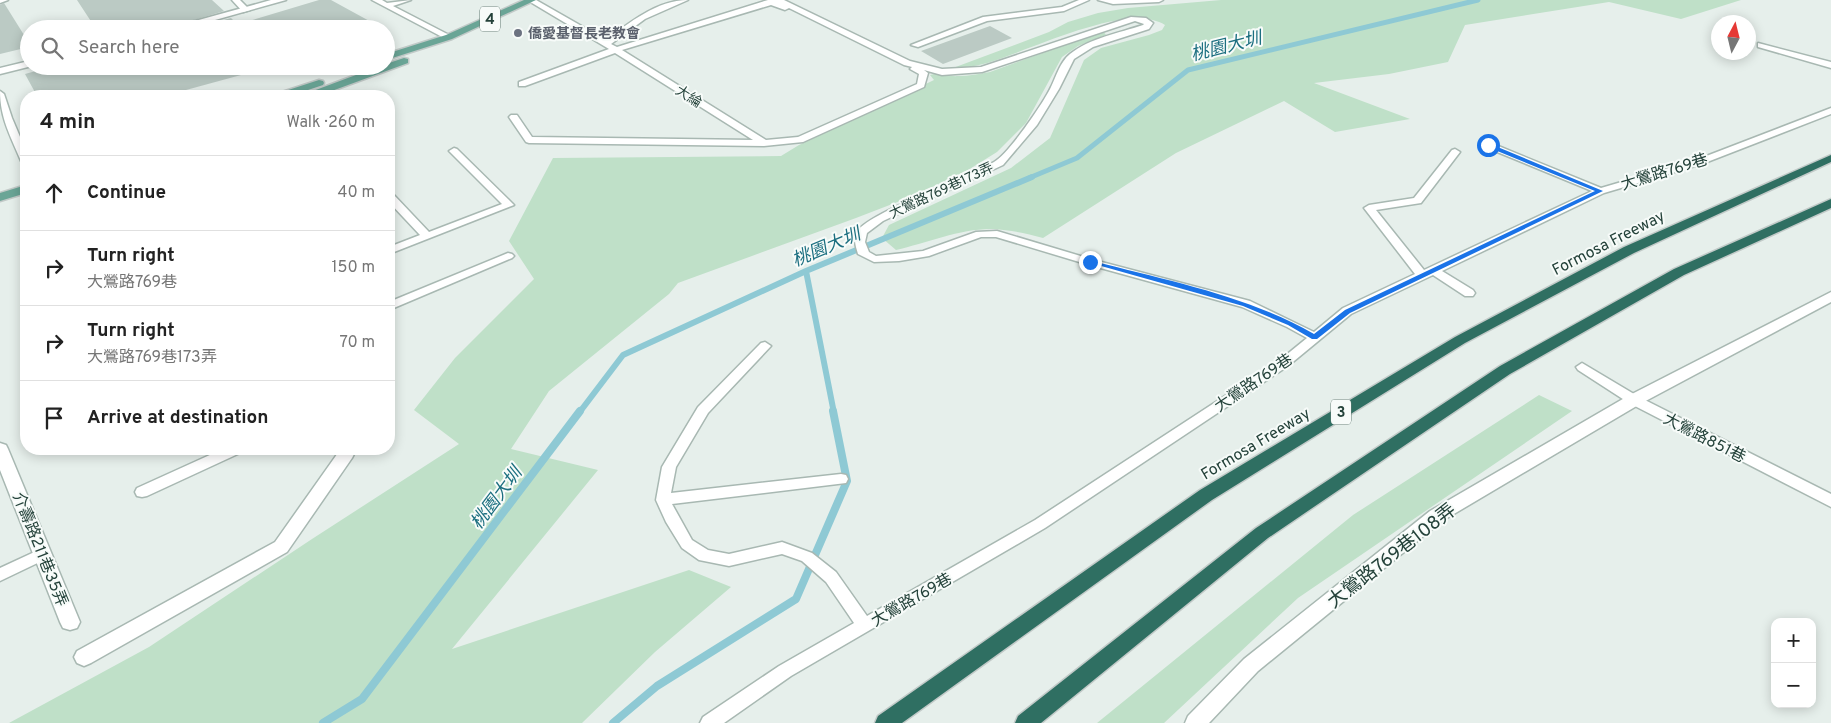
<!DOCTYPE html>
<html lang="en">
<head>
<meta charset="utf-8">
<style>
	body { margin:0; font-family:Overpass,"Noto Sans TC",sans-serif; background:#f2f2f2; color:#222 }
	.controls { position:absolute; right:15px; bottom:15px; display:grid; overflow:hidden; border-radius:10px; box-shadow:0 2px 12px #0003 }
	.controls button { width:45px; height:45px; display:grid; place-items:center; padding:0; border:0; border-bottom:1px solid #e0e0e0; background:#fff; color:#222; font:25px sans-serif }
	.compass { position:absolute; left:1711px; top:15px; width:45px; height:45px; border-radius:50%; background:#fff; box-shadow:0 2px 12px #0003; rotate:7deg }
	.stop { position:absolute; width:15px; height:15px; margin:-11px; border:4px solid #1a73e8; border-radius:50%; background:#fff }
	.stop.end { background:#1a73e8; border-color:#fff; box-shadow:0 1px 5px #0008 }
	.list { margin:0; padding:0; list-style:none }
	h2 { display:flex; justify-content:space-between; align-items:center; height:65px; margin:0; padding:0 20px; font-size:21px }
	h2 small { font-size:16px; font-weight:400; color:#767676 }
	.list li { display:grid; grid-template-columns:32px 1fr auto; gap:15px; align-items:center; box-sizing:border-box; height:75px; padding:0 20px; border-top:1px solid #e0e0e0 }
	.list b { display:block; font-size:19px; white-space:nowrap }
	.list p { margin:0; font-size:16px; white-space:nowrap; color:#767676 }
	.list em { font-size:16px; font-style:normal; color:#767676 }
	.icon { flex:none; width:28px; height:28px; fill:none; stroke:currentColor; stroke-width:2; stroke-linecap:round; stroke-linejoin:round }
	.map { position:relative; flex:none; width:1831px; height:723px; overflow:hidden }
	.search { position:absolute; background:#fff; box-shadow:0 2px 12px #0003; left:20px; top:20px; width:375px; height:55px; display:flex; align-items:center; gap:12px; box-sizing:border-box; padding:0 18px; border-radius:28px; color:#767676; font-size:19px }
	.panel { position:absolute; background:#fff; box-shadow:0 2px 12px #0003; left:20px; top:90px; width:375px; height:365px; border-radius:20px }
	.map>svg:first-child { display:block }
	.green { fill:#bfe0c8 }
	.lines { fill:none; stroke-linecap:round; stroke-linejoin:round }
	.stream-far2 { stroke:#8ec9d4; stroke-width:5 }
	.stream-far1 { stroke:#8ec9d4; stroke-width:6 }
	.stream { stroke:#8ec9d4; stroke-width:8 }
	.building { fill:#bbcac4 }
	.service-casing { stroke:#a8b8b2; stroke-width:3 }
	.minor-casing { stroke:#a8b8b2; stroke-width:3 }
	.primary-casing { stroke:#c2cac8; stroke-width:3 }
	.motorway-casing { stroke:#c2cac8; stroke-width:3 }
	.service { fill:#fff; fill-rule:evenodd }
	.minor { fill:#fff; fill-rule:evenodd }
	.primary { fill:#6aa596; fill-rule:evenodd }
	.motorway { fill:#2f6f62; fill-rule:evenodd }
	.route { fill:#1a73e8 }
	.worship-dot { fill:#6b7280; stroke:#f7fbf9; stroke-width:2 }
	.labels { text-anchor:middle; stroke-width:4; stroke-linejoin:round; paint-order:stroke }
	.far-worship-label { font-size:14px; font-weight:bold; fill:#5b616d; stroke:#f7fbf9; text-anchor:start }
	.far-street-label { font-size:14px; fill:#24423a; stroke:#f7fbf9 }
	.shield { fill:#f7fbf9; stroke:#637a73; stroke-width:1 }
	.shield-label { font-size:15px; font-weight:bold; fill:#24423a }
	.street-label { font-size:16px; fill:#24423a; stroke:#f7fbf9 }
	.water-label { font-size:18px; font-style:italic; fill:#1c6f80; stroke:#f7fbf9 }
	.near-street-label { font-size:19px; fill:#24423a; stroke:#f7fbf9 }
</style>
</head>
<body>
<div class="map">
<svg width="1831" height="723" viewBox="0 0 1831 723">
	<rect width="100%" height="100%" fill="#e6efeb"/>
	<!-- green -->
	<path class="green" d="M1221 0H1741L1681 19 1609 2 1465 25 1448 62 1389 74 1314 83 1410 119 1335 132 1284 101 1176 153 1043 238C1026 233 1010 230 993 229 963 228 926 243 896 250L882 238 889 225 1011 168 1050 138 1084 60 1101 48 1149 35 1162 30 1165 25C1125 0 1023 55 979 65 971 67 961 67 953 68L1049 32 1068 22 1098 13 1128 8Z
		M1103 31 1106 35 1078 46 1062 57 1026 123 997 152 968 170 913 196 856 218 678 283 669 294 549 391 511 449 598 470 452 649 689 570 731 587 655 652 582 723H9L149 647 312 539 459 444 414 410 455 358 534 279 509 241 553 158 781 156 799 145 934 80 930 75C938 72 949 77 958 76 969 76 979 74 990 72Z
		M1539 395 1572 411 1298 598 1164 723H1097L1353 515Z"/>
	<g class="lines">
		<!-- stream-far2 -->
		<path class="stream-far2" d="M1029 178 1077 158 1188 70 1478 0"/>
		<!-- stream-far1 -->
		<path class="stream-far1" d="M806 271 834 413
			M579 413 623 355 806 271 1032 177"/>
		<!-- stream -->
		<path class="stream" d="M323 723 362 699 580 411
			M613 723 657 686 796 599 847 481 833 411"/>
	</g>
	<!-- building -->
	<path class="building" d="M77 0H212L224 11 164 29H96Z
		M319 0H331L384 29H191L231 18 239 26V24Z
		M4 3 29 43V47L0 54V5Z
		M990 26 1012 38 943 64 921 51Z
		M54 66H251L252 72 164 96H37L25 74Z"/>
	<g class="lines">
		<defs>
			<path id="service" d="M0 0H8L0 3Z
				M232 0H240L250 10 243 12Z
				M372 0H382L387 3 411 0 393 6 453 37 446 39Z
				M527 0H536L606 40C629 23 657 0 688 0L645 19 611 44 617 47 768 0H784L910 61 942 69 981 67 1131 17 1146 18 1153 23 1149 29 1093 47 1074 59 1059 89 1037 125 1003 165 883 221 867 233 865 242 869 252 876 256 923 251 976 232 997 231 1094 260 1250 301 1314 332 1343 308 1415 274 1364 208 1369 205 1414 198 1452 150 1455 149 1460 152 1421 203 1376 210 1424 270 1592 191 1485 147V143H1491L1601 188 1696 160 1831 108V114L1702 164 1604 193 1442 271 1473 290 1475 293 1473 296H1465L1433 275 1351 314 1288 366 1045 528 791 676 724 723H700L703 717 779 666 854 623 826 582 802 561 782 554 729 566 699 560 682 548 666 522 656 500 662 467 698 407 761 343 765 342 771 346 708 413 676 467 671 493 841 474 846 475 848 479 846 483 672 504 692 540 708 550 729 554 782 542 812 553 836 572 867 616 1035 520 1280 360 1307 338 1287 327 1242 307 1086 264 996 237H981L929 256 899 261 874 262 858 254C856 247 853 240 857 232 864 215 972 175 994 162 1008 155 1044 102 1051 87 1056 77 1060 62 1070 54 1090 38 1119 33 1143 25L1144 24 1135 21 982 72 942 75 924 70 928 73 924 87 803 142 764 146 529 143 526 142 509 117 511 115H517L532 137 753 140 615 53 525 86H519V82L609 49ZM771 5 785 10 789 8 904 65 912 67 910 69 919 74 917 84 798 137 766 140 622 50Z
				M1079 0H1089L1064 11 987 21 918 47 911 45 983 17 1062 7Z
				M1098 0H1163L1159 2 1113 4Z
				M1758 43 1831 62V68L1758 47Z
				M0 91 4 94 12 118 26 151V164L21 161C11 137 0 118 0 91Z
				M454 148 457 149 514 205 389 254V247L420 235 389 202V193L393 194 429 232 502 204 449 151Z
				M508 253 512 254 514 256 512 258 389 310V302Z
				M1582 363 1639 397 1831 494V507L1629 403 1578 370 1576 367Z
				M223 449H242L240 453 147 496 142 497 137 496 135 492 137 488Z
				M43 548 48 550 51 554 48 558 0 581V568Z"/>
			<path id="minor" d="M271 0H286L183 29H166Z
				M29 61V66H32L0 74V68Z
				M1831 292V302L1640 404 1442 521 1258 671 1209 723H1185L1188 716 1244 659 1430 511 1628 396Z
				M0 443 6 445 8 449 80 622 77 628 70 630 63 628 60 622 0 470Z
				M349 449 354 454 352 458 287 552 91 663 84 666 77 663 74 657 77 651 275 542 340 450Z"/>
			<path id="primary" d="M524 0H536L452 39 386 60V54L446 35Z
				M404 58 408 59V63L318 96H304L305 94 380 66H386V64Z
				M319 80 323 81 324 83 323 85 290 96H275L276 94Z
				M26 185V193L0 201V193Z"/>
			<path id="motorway" d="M1831 155V162L1634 253 1465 343 1212 500 902 723H875L878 716 1200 490 1455 337 1624 247Z
				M1831 199V208L1684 275 1510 374 1268 538 1041 723H1015L1018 716 1256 528 1500 366 1674 269Z"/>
		</defs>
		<!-- service casing -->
		<use href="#service" class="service-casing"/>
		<!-- minor casing -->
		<use href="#minor" class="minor-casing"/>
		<!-- primary casing -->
		<use href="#primary" class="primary-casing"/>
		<!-- motorway casing -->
		<use href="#motorway" class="motorway-casing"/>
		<!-- service -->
		<use href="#service" class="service"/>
		<!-- minor -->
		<use href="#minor" class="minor"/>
		<!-- primary -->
		<use href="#primary" class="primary"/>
		<!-- motorway -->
		<use href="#motorway" class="motorway"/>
	</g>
	<!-- route -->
	<path class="route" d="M1488 143 1603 191 1350 313 1317 339H1312L1288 325 1243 306 1087 262 1093 261C1168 281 1246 295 1314 334L1345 310 1595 191 1485 146Z"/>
	<!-- markers -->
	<circle class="worship-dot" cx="518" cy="33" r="5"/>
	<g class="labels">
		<!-- far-worship labels -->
		<g class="far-worship-label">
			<text x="528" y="38">僑愛基督長老教會</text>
		</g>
		<!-- far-street labels -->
		<g class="far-street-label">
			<text transform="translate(689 96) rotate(32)" y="5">大綸</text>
			<text transform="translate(941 190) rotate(-25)" y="5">大鶯路769巷173弄</text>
		</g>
		<!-- shield labels -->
		<g class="shield">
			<rect x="480" y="6.5" width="20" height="25" rx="4"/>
			<rect x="1331" y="399.5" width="20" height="25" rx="4"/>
		</g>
		<g class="shield-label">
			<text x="490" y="24">4</text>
			<text x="1341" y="417">3</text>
		</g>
		<!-- street labels -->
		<g class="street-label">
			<text transform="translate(1664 171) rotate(-17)" y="6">大鶯路769巷</text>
			<text transform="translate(1608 242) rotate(-27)" y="6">Formosa Freeway</text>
			<text transform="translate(1253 382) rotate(-34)" y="6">大鶯路769巷</text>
			<text transform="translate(1705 437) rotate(27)" y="6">大鶯路851巷</text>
			<text transform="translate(1255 443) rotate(-31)" y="6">Formosa Freeway</text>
			<text transform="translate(41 549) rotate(68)" y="6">介壽路211巷35弄</text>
			<text transform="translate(911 599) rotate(-30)" y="6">大鶯路769巷</text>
		</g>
		<!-- water labels -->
		<g class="water-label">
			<text transform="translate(1226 46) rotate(-14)" y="6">桃園大圳</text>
			<text transform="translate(826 247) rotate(-23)" y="6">桃園大圳</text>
			<text transform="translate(496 498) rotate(-53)" y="6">桃園大圳</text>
		</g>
		<!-- near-street labels -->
		<g class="near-street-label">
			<text transform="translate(1391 555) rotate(-38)" y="7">大鶯路769巷108弄</text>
		</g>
	</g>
</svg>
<div class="controls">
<button>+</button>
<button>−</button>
</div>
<svg class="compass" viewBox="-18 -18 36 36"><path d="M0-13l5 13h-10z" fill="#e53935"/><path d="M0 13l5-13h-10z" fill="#767676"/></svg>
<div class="stop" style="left:1488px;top:145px"></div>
<div class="stop end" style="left:1090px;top:262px"></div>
<div class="search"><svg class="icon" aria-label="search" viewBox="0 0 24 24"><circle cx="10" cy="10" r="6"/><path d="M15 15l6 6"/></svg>Search here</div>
<section class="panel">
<h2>4 min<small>Walk · 260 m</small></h2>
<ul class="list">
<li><svg class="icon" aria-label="ahead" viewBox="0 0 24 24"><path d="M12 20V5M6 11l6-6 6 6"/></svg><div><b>Continue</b></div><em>40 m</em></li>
<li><svg class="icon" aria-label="right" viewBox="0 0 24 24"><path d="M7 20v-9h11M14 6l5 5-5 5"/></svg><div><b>Turn right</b><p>大鶯路769巷</p></div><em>150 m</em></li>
<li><svg class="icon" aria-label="right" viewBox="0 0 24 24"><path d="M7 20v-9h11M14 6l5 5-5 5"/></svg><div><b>Turn right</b><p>大鶯路769巷173弄</p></div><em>70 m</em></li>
<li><svg class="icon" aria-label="arrive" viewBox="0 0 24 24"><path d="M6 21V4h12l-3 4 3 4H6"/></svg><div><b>Arrive at destination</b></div></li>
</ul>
</section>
</div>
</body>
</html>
